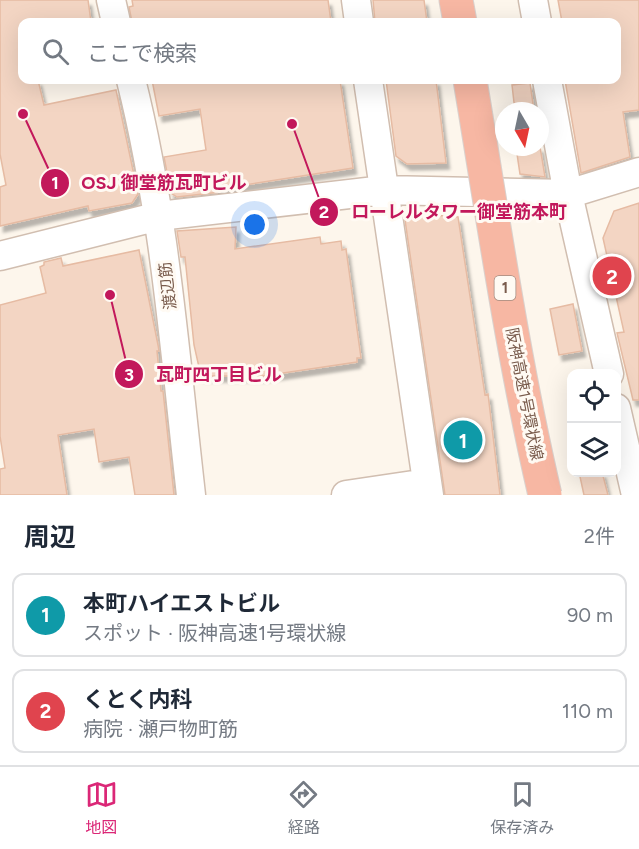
<!DOCTYPE html>
<html lang="ja">
<head>
<meta charset="utf-8">
<style>
	body { margin:0; font-family:Figtree,"Noto Sans JP",sans-serif; background:#f2f2f3; color:#1f2937 }
	.controls { position:absolute; right:18px; bottom:18px; display:grid; overflow:hidden; border-radius:12px; box-shadow:0 6px 24px #0002 }
	.controls button { width:54px; height:54px; display:grid; place-items:center; padding:0; border:0; border-bottom:2px solid #e0e1e3; background:#fff; color:#1f2937; font:30px sans-serif }
	.compass { position:absolute; left:495px; top:102px; width:54px; height:54px; border-radius:50%; background:#fff; box-shadow:0 6px 24px #0002; rotate:171deg }
	.you { position:absolute; left:255px; top:225px; width:21px; height:21px; margin:-15px; border:4px solid #fff; border-radius:50%; background:#1a73e8; box-shadow:0 0 0 9px #1a73e833 }
	.badge { display:grid; place-items:center; width:39px; height:39px; border-radius:50%; background:#db2777; color:#fff; font-size:20px; font-weight:700 }
	.pin { position:absolute; translate:-50% -50%; border:3px solid #fff; box-shadow:0 2px 6px #0006 }
	.list { margin:0; padding:0; list-style:none }
	h2 { display:flex; justify-content:space-between; align-items:center; height:78px; margin:0; padding:0 24px; font-size:26px }
	h2 small { font-size:20px; font-weight:400; color:#747a83 }
	.list li { display:grid; grid-template-columns:39px 1fr auto; gap:18px; align-items:center; box-sizing:border-box; height:84px; margin:0 12px 12px; padding:0 12px; border:2px solid #e0e1e3; border-radius:12px }
	.list b { display:block; font-size:22px; white-space:nowrap }
	.list p { margin:0; font-size:20px; white-space:nowrap; color:#747a83 }
	.list em { font-size:20px; font-style:normal; color:#747a83 }
	.icon { flex:none; width:33px; height:33px; fill:none; stroke:currentColor; stroke-width:2; stroke-linecap:round; stroke-linejoin:round }
	.map { position:relative; flex:none; width:639px; height:495px; overflow:hidden }
	.search { position:absolute; background:#fff; box-shadow:0 6px 24px #0002; left:18px; right:18px; top:18px; height:66px; display:flex; align-items:center; gap:15px; box-sizing:border-box; padding:0 21px; border-radius:12px; color:#747a83; font-size:22px }
	.sheet { height:270px; background:#fff }
	nav { display:flex; justify-content:space-around; align-items:center; box-sizing:border-box; height:84px; border-top:2px solid #e0e1e3; background:#fff; font-size:16px; color:#747a83 }
	nav a { display:grid; justify-items:center; gap:3px }
	nav .on { color:#db2777 }
	.map>svg:first-child { display:block }
	.building { fill:#f3d5c3; stroke:#e6bba3; stroke-width:1.5; filter:url(#shadow) }
	.lines { fill:none; stroke-linecap:round; stroke-linejoin:round }
	.minor-casing { stroke:#d1beb0; stroke-width:31 }
	.highway-casing { stroke:#dad1cd; stroke-width:35 }
	.minor { stroke:#fff; stroke-width:28 }
	.highway { stroke:#f7b7a3; stroke-width:33 }
	.highway-bridge-casing { stroke:#dad1cd; stroke-width:35; stroke-linecap:butt }
	.highway-bridge { stroke:#f7b7a3; stroke-width:33 }
	.labels { text-anchor:middle; stroke-width:6; stroke-linejoin:round; paint-order:stroke }
	.shield { fill:#fffaf3; stroke:#a28b7f; stroke-width:1.5 }
	.shield-label { font-size:15px; font-weight:bold; fill:#7a5c4d }
	.street-label { font-size:16px; fill:#7a5c4d; stroke:#fffaf3 }
	.leader { fill:none; stroke:#c2185b; stroke-width:2 }
	.callout-dot { fill:#c2185b; stroke:#fffaf3; stroke-width:2 }
	.mark-label { font-size:18px; text-anchor:middle; font-weight:bold; fill:#fff }
	.callout-label { font-size:18px; text-anchor:middle; font-weight:bold; fill:#c2185b; stroke:#fffaf3; stroke-width:6; stroke-linejoin:round; paint-order:stroke }
</style>
</head>
<body>
<div class="map">
<svg width="639" height="495" viewBox="0 0 639 495">
	<defs>
		<filter id="shadow"><feDropShadow dx="3.5" dy="6" stdDeviation="1.5" flood-color="#0004"/></filter>
	</defs>
	<rect width="100%" height="100%" fill="#fdf6ec"/>
	<!-- building -->
	<path class="building" d="M0 0H88L91 22H22V80H38L44 105 116 90 138 194 132 203 89 211 88 206 0 226V187L6 185 0 154Z
		M132 0H328L331 22H132L129 7 133 6Z
		M373 0H424L427 22H375Z
		M558 0H639V110L623 112 630 157 581 173 565 80H616V22H562Z
		M152 80H340L353 168 219 189 220 192 177 197 171 193 164 157 206 150 200 109 159 116Z
		M386 80H436L446 163 407 164 396 156Z
		M530 83 534 111H515L512 85Z
		M516 147H540L545 177 520 174Z
		M639 203V400H633L617 333 624 332 603 238 614 211Z
		M404 213 458 217 485 395 488 394 500 495H445Z
		M236 227 235 249 320 237 321 244 341 241 342 250 346 249 361 358H357V362L263 376H201L194 345 185 257H181L177 231Z
		M139 250 158 345 159 351H157L161 391H163L174 495H135L129 457 99 462 94 429 58 435 67 495H0V469L5 468 0 436V305L46 293 40 267 44 265V262L61 258 63 266Z
		M573 304 582 351 559 355 550 309Z
		M579 472H602L608 495H584Z"/>
	<g class="lines">
		<defs>
			<path id="minor" d="M111 0 116 22
				M356 0 359 22
				M533 0 537 22
				M131 80C165 215 175 356 191 495
				M368 80 429 495
				M547 80 568 194 609 374
				M0 256 159 216 384 190 568 194 639 172
				M616 408 636 495
				M346 495 427 483"/>
			<path id="highway" d="M456 0 460 22"/>
		</defs>
		<!-- minor casing -->
		<use href="#minor" class="minor-casing"/>
		<!-- highway casing -->
		<use href="#highway" class="highway-casing"/>
		<!-- minor -->
		<use href="#minor" class="minor"/>
		<!-- highway -->
		<use href="#highway" class="highway"/>
		<defs>
			<path id="highway-bridge" d="M470 80C493 218 513 358 545 495"/>
		</defs>
		<!-- highway-bridge casing -->
		<use href="#highway-bridge" class="highway-bridge-casing"/>
		<!-- highway-bridge -->
		<use href="#highway-bridge" class="highway-bridge"/>
	</g>
	<g class="labels">
		<!-- shield labels -->
		<rect class="shield" x="494.5" y="276" width="21" height="24" rx="4.5"/>
		<g class="shield-label">
			<text x="505" y="293">1</text>
		</g>
		<!-- street labels -->
		<g class="street-label">
			<text transform="translate(167 286) rotate(-97)" y="6">渡辺筋</text>
			<text transform="translate(525 394) rotate(79)" y="6">阪神高速1号環状線</text>
		</g>
	</g>
	<!-- callouts -->
	<path class="leader" d="M23 114L55 183M292 124L324 212M110 295L129 374"/>
	<g class="callout-dot">
		<circle cx="23" cy="114" r="6"/>
		<circle cx="292" cy="124" r="6"/>
		<circle cx="110" cy="295" r="6"/>
		<circle cx="55" cy="183" r="15"/>
		<circle cx="324" cy="212" r="15"/>
		<circle cx="129" cy="374" r="15"/>
	</g>
	<g class="mark-label">
		<text x="55" y="189">1</text>
		<text x="324" y="218">2</text>
		<text x="129" y="381">3</text>
	</g>
	<g class="callout-label">
		<text x="164" y="189">OSJ 御堂筋瓦町ビル</text>
		<text x="459" y="218">ローレルタワー御堂筋本町</text>
		<text x="219" y="381">瓦町四丁目ビル</text>
	</g>
</svg>
<div class="controls">
<button><svg class="icon" aria-label="locate" viewBox="0 0 24 24"><circle cx="12" cy="12" r="6"/><path d="M12 2v4M12 18v4M2 12h4M18 12h4"/></svg></button>
<button><svg class="icon" aria-label="layers" viewBox="0 0 24 24"><path d="M12 4l9 5-9 5-9-5zM3 14l9 5 9-5"/></svg></button>
</div>
<svg class="compass" viewBox="-18 -18 36 36"><path d="M0-13l5 13h-10z" fill="#e53935"/><path d="M0 13l5-13h-10z" fill="#747a83"/></svg>
<div class="you"></div>
<div class="pin badge" style="left:463px;top:440px;background:#0f9aa8">1</div>
<div class="pin badge" style="left:612px;top:276px;background:#e0444e">2</div>
<div class="search"><svg class="icon" aria-label="search" viewBox="0 0 24 24"><circle cx="10" cy="10" r="6"/><path d="M15 15l6 6"/></svg>ここで検索</div>
</div>
<section class="sheet">
<h2>周辺<small>2件</small></h2>
<ul class="list">
<li><span class="badge" style="background:#0f9aa8">1</span><div><b>本町ハイエストビル</b><p>スポット · 阪神高速1号環状線</p></div><em>90 m</em></li>
<li><span class="badge" style="background:#e0444e">2</span><div><b>くとく内科</b><p>病院 · 瀬戸物町筋</p></div><em>110 m</em></li>
</ul>
</section>
<nav>
<a class="on"><svg class="icon" aria-label="map" viewBox="0 0 24 24"><path d="M3 6l6-2 6 2 6-2v14l-6 2-6-2-6 2zM9 4v14M15 6v14"/></svg>地図</a>
<a><svg class="icon" aria-label="directions" viewBox="0 0 24 24"><path d="M12 3l9 9-9 9-9-9zM9 14v-3h6M13 9l2 2-2 2"/></svg>経路</a>
<a><svg class="icon" aria-label="saved" viewBox="0 0 24 24"><path d="M7 4h10v16l-5-4-5 4z"/></svg>保存済み</a>
</nav>
</body>
</html>
